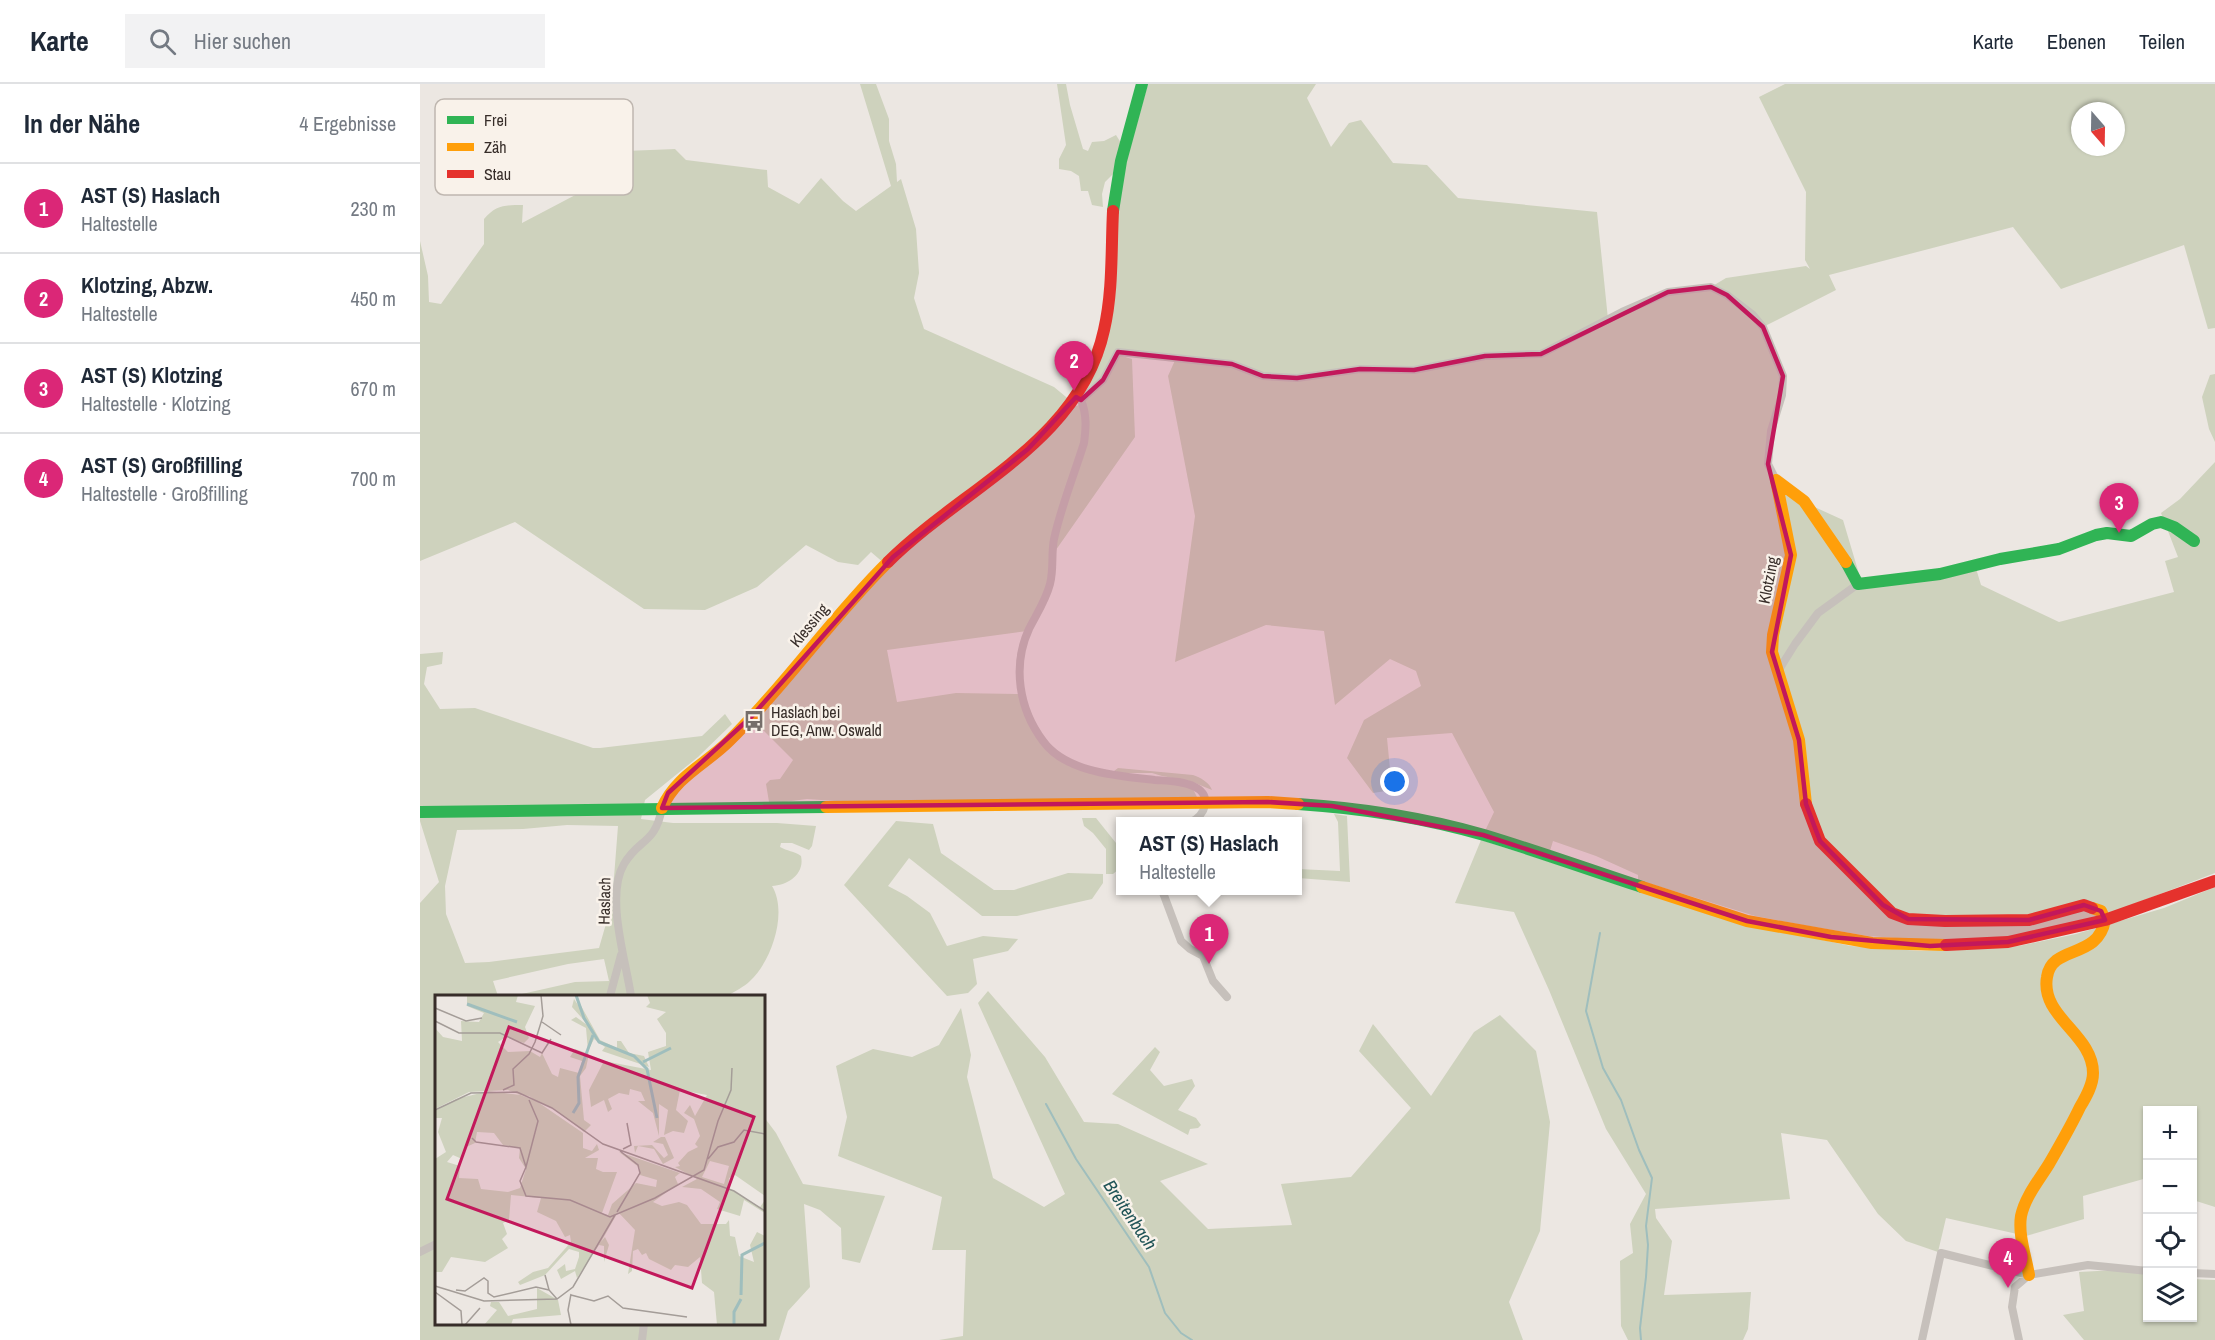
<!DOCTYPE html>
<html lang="de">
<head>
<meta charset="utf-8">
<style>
	body { margin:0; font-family:"Archivo Narrow",sans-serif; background:#f2f2f3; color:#1f2937 }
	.controls { position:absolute; right:18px; bottom:18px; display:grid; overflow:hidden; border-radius:0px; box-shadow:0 2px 4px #0004 }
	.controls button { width:54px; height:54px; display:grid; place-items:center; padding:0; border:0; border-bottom:2px solid #e0e1e3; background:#fff; color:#1f2937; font:30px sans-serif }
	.compass { position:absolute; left:1651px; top:18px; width:54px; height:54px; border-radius:50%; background:#fff; box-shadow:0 2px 4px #0004; rotate:160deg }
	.you { position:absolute; left:975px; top:698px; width:21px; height:21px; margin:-15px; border:4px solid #fff; border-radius:50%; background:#1a73e8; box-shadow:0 0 0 9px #1a73e833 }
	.badge { display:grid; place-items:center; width:39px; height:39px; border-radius:50%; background:#db2777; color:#fff; font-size:20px; font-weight:700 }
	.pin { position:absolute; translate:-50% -50px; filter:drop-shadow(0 2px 3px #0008) }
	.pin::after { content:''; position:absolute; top:32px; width:21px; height:18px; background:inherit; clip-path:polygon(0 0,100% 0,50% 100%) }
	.popup { position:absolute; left:696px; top:733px; width:186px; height:78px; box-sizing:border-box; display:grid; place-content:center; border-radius:0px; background:#fff; filter:drop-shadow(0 2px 4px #0005); font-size:20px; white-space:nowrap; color:#747a83 }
	.popup b { font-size:22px; color:#1f2937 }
	.popup::after { content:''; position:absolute; left:50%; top:100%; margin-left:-12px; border:12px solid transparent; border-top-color:#fff }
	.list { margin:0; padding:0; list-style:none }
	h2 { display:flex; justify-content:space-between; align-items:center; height:78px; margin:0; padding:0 24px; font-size:26px }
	h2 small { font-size:20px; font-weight:400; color:#747a83 }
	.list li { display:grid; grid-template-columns:39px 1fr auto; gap:18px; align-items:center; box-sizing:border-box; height:90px; padding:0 24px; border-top:2px solid #e0e1e3 }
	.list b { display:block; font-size:22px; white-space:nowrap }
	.list p { margin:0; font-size:20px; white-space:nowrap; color:#747a83 }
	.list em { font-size:20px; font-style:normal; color:#747a83 }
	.icon { flex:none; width:33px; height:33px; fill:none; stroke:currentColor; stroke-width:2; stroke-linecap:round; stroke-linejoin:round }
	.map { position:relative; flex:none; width:1795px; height:1256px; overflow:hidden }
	header { display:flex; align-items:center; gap:36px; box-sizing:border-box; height:84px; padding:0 30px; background:#fff; border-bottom:2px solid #e0e1e3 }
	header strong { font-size:28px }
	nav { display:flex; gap:33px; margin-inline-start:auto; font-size:21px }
	.search { width:420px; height:54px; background:#f2f2f3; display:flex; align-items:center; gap:15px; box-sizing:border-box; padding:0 21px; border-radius:0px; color:#747a83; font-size:22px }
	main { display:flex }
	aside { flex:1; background:#fff }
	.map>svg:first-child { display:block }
	.green { fill:#ced2bd; fill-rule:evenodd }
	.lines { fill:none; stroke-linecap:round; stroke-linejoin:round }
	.stream { stroke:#9fbebd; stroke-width:2 }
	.street { stroke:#c6c0bb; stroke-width:8 }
	.fast { stroke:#30b455; stroke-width:12 }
	.slow { stroke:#ff9f0a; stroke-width:12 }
	.jam { stroke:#e5322d; stroke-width:12 }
	.marked { fill:#c2185b; fill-opacity:0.2; stroke:#c2185b; stroke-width:4.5; stroke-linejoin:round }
	.labels { text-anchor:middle; stroke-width:5; stroke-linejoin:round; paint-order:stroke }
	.street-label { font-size:16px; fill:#372d29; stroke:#f9f2ea }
	.poi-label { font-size:16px; fill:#372d29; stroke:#f9f2ea; text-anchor:start }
	.water-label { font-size:18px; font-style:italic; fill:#205457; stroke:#f9f2ea }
	.inset-river { fill:none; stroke:#9fbebd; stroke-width:3 }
	.inset-road { fill:none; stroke:#a49d98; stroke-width:1.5 }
	.view { fill:#c2185b; fill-opacity:0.15; stroke:#c2185b; stroke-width:3 }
	.inset-edge { fill:none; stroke:#372d29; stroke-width:3 }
	.key { fill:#f9f2ea; stroke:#bfb7b0; stroke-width:1.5 }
	.key-label { font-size:16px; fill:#372d29 }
</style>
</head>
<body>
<header>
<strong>Karte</strong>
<div class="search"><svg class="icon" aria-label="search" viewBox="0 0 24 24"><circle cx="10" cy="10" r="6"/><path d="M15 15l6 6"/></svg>Hier suchen</div>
<nav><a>Karte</a><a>Ebenen</a><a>Teilen</a></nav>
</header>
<main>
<aside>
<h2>In der Nähe<small>4 Ergebnisse</small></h2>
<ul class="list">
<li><span class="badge">1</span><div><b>AST (S) Haslach</b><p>Haltestelle</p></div><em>230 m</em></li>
<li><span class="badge">2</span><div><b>Klotzing, Abzw.</b><p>Haltestelle</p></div><em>450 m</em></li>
<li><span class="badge">3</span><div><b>AST (S) Klotzing</b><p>Haltestelle · Klotzing</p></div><em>670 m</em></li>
<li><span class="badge">4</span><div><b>AST (S) Großfilling</b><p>Haltestelle · Großfilling</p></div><em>700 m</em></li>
</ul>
</aside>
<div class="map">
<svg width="1795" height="1256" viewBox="0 0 1795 1256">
	<rect width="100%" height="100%" fill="#ece7e2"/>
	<!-- green -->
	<path class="green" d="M440 0H456L469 35V57L476 80 477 98 481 95 496 145 499 189 494 214 504 245 634 303 657 322 684 298 699 271 712 275 715 353 631 473 628 508 607 547 467 566 477 618 536 609 600 610 619 654 649 678 685 689 770 699 778 715 415 717 387 715 364 718H349L346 700 350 696 360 695 373 676 334 637 465 480 451 468 438 481 418 478 386 461 337 503 285 526 224 525 95 438 0 477V157L8 192 9 218 21 220 64 160V135C76 121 85 121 103 121L102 139 161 108 181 68 255 65 266 76 347 86 348 103 379 120 401 94 423 117 436 127 471 102Z
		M637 0H646L650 21 663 65 668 67 672 58 684 57 696 51 701 59 694 89 685 98 682 110 683 123 672 121 668 107H661L659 92 651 87 639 85V75L646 61Z
		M728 0H896L887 14 911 63 929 39 941 36 973 79 1007 81 1038 114 1177 128 1188 235 1248 208 1291 203 1306 194 1386 182 1390 185 1385 176 1386 108 1339 13 1365 0H1795V244L1788 245 1764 161 1641 205 1593 143 1409 191 1416 206 1343 243 1362 292 1348 380 1356 396 1388 420 1423 436 1442 500 1555 481 1561 501 1639 538 1754 508 1745 477 1758 473 1741 429 1760 415 1795 378V789L1667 838 1595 852 1546 855 1506 856 1448 852 1383 841 1335 832 1218 796V791L1176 772 1133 757 1130 767 1065 747 1074 728 1032 649 967 654 972 706 953 709 927 674 944 636 1001 602 996 587 970 575 915 621 904 547 846 541 755 578 775 432 748 292 756 274 697 265 682 293 665 307 677 284 695 117ZM1660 27H1696V63H1660Z
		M1795 290V358L1789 345 1782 313 1790 291Z
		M23 568 22 580 7 583 4 600 20 625 55 624 173 664H180L282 652 305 630 312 640 278 673 225 716 221 735 253 739H357L396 742 392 762 389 766 372 759H361L360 763C367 767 374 767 381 772 385 790 368 801 352 802 368 828 352 877 330 897 324 903 315 907 307 912H93L155 898 189 897 184 875 148 880 73 897 78 912H16V1240H344V1033L356 1049 383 1100 465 1112 440 1179 422 1175 421 1144 400 1126 384 1120 390 1203 368 1227 359 1256H0V819L19 798 0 737V570ZM147 741 198 742 192 819 179 864 69 878 45 879 26 830 25 802 37 746 103 745Z
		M698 684 773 691C780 693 790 699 792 706L770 697 742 692 732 689H701L694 687Z
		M914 730 927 732 930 798 878 794V785L920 787 918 738Z
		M662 734H676L700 764V784L693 790H686V765L673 749 664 742Z
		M476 737 513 740 521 769 574 806H594L648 789 683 790V799L672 815 597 832H562L489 774 468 802 487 812 510 829 527 862 563 852 598 855 588 867 553 875 557 900 548 909 527 912 424 801Z
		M1061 756 1320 839 1431 862 1501 867 1599 862 1656 850 1744 824 1795 803V1123L1773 1116 1772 1026H1728L1727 1094 1663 1112 1664 1135 1606 1152 1526 1134 1518 1168 1486 1157 1458 1130 1407 1056 1361 1049 1370 1115 1235 1125 1236 1134 1252 1157 1244 1211 1331 1208 1328 1245 1323 1256H1208L1201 1242 1200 1177 1213 1169 1210 1140 1226 1110 1186 1045 1129 906 1094 828 1035 819Z
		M568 907 625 973 664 1038 698 1040 788 1080 740 1097 788 1145 872 1141 861 1100 931 1093 991 1024 939 967 953 940 1011 1012 1054 948 1080 931 1116 967 1130 1038 1120 1147 1089 1218 1103 1256H519L543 1252 546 1166H512L522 1113 418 1072 427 1033 416 982 453 965 492 973 519 961 541 924 551 971 547 993 573 1094 624 1123 645 1110 558 919Z
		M735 963 740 968 730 986 744 1002 772 995 775 1002 758 1026 776 1034 781 1041 778 1044 770 1045 768 1051 692 1010Z
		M1696 1186 1727 1190 1728 1234H1772L1773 1195 1795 1196V1256H1664L1643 1231 1664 1227 1659 1188Z"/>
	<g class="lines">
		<!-- stream -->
		<path class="stream" d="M1180 849 1166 927 1183 984 1201 1016 1219 1066 1232 1094 1226 1142 1228 1161 1226 1193 1220 1244 1221 1256
			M626 1020 656 1075 729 1183 745 1229 761 1249 772 1256"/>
		<!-- street -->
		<path class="street" d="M656 313 661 316 683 296 698 268 812 280 843 292 877 294 940 285 994 286 1065 272 1121 270 1202 228 1248 208 1291 203 1307 211 1333 231 1343 243 1363 292 1362 311 1351 347 1348 380 1356 396
			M661 316C667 331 666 344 664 359 654 391 641 423 634 455 631 470 634 485 630 500 626 516 616 531 609 545 592 582 599 625 623 657 646 689 699 692 735 696 749 697 763 697 775 703 793 712 785 731 771 738
			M1357 589 1375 560 1398 529 1438 500
			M742 806 761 857 770 865 783 872 793 897 807 913
			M190 912 201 871
			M211 912C206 877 185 812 204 780 219 754 235 761 242 724
			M0 1168 16 1160
			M1772 1189 1795 1190
			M222 1256 224 1240
			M1502 1256 1521 1169 1609 1191 1668 1181 1728 1187
			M1599 1256 1592 1223 1595 1203 1609 1191"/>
		<!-- fast -->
		<path class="fast" d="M693 127 701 77 722 0
			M1426 478 1438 500 1520 490 1580 475 1639 465 1676 451 1687 449 1711 452 1732 440 1741 438 1754 443 1774 457
			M878 720C940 724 1005 734 1064 751 1117 767 1170 786 1222 803
			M0 728 406 723"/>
		<!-- slow -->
		<path class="slow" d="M1386 720 1379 656 1352 568 1353 551 1371 471 1356 396 1384 417 1426 478
			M406 723 848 718 878 720
			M242 724C256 692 286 680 309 657 366 601 411 534 468 478
			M1222 803 1327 837 1452 859 1526 861
			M1609 1191C1606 1173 1598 1151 1601 1132 1605 1113 1619 1096 1629 1080 1640 1061 1651 1042 1660 1023 1666 1013 1673 1001 1673 989 1673 950 1620 933 1627 893 1632 860 1678 876 1685 836L1681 827 1672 824"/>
		<!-- jam -->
		<path class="jam" d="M468 478C542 404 660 358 684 246 693 207 691 167 693 127
			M1386 720 1400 757 1472 829 1488 835 1525 837 1609 836 1664 821 1672 824
			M1526 861 1588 858 1685 836 1795 797"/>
	</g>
	<!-- marked area -->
	<path class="marked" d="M1291 203 1307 211 1343 243 1363 292 1348 380 1371 471 1352 568 1379 656 1386 720 1400 757 1463 821 1488 835 1609 836 1664 821 1681 827 1685 836 1588 858 1510 862 1411 853 1327 837 1063 751 912 722 848 718 242 724 248 709 332 632 473 473 608 365 656 313 661 316 683 296 698 268 812 280 843 292 877 294 940 285 994 286 1065 272 1121 270 1248 208Z"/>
	<!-- icons -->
	<defs>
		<symbol id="bus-bare" viewBox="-9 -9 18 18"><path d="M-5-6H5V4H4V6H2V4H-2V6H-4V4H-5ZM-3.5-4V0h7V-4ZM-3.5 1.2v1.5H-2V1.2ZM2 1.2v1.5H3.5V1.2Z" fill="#766e6a" stroke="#f9f2ea" stroke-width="2.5" paint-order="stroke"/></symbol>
	</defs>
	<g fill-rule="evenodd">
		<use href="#bus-bare" x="319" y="622" width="30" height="30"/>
	</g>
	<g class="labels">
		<!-- street labels -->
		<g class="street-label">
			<text transform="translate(1348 496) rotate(-79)" y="6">Klotzing</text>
			<text transform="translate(389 541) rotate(-51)" y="6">Klessing</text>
			<text transform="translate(184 817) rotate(-89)" y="6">Haslach</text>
		</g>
		<!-- poi labels -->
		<g class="poi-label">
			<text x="351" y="634">Haslach bei<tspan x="351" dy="18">DEG, Anw. Oswald</tspan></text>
		</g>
		<!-- water labels -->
		<g class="water-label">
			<text transform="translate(710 1131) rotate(56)" y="6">Breitenbach</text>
		</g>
	</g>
	<!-- overview -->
	<g transform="translate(15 911)">
		<rect width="330" height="330" fill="#ece7e2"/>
		<path d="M32 0H83L81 7 100 11 90 32 94 43 89 48 71 42 63 47 73 57 95 56 105 62 107 58 117 79 123 82 125 73 144 78 147 66 135 62 140 54 154 59 151 73 145 81 149 125 156 130 149 137 118 113 73 95 34 97 0 114V33L8 42 27 46 26 26 44 27 49 18 32 11ZM140 0 165 45 182 53V46H186L194 58 209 61 214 72 167 56 170 52 159 44 153 56 151 33 136 25 141 22 155 32 137 12 139 4 143 10ZM212 0H330V201L300 180 294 183 293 193 325 212 330 205V218L309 205 305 221 282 214 285 207 266 194 247 192 262 184 240 172 245 171 243 168 253 157 263 152 260 149 265 141 259 124 249 118 255 110 260 121 272 100 245 95 241 115 253 126 249 138 238 136 229 140 233 115 224 109V141L218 118 203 106H210L206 97 195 94 194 100 184 98 173 104 177 114 173 117 169 105 156 112 154 95 169 66 216 75 213 57 231 51V38L222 24 231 17 211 12 215 8ZM275 166 294 171 289 189 267 182ZM54 96 94 101 148 138V153L157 156 162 149 164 155 150 163H163L161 174 168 177H182L167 218 173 220 177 209 201 188 221 192 222 185 205 180V173L184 157 245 178 240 182 243 189 218 207 227 211 244 207 252 210 266 229H291L294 225 295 241 300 242 304 261 319 267 315 250 322 237 330 241V330H282L279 297 267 288 265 262 253 272 240 270 236 275 214 264 211 258 207 260 203 254 198 256 197 276 193 279 200 235 183 217 166 247 170 242 174 250 169 267V251L164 250 142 283 140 276 126 284 122 275 130 269 131 276 140 274 144 262V257L134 254 110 280 85 290 83 287 98 277 113 273 136 247 135 240 130 242 121 226 102 217 106 203 76 200 74 225 68 228 72 239 67 244 73 253 50 267 16 262 7 277H0V164L11 157 3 137 7 123H0V116L21 104ZM42 137 59 138 68 150 85 153 84 163 91 174 85 193 73 197 46 194 43 184 24 183 25 171 12 167 18 160 27 164 29 153 40 148ZM226 142H230L239 163 228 169 219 154 203 151 200 158 199 151 217 150 229 163 233 160 228 149 218 147ZM102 293 123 305 126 320 78 324 76 330H49L62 315 55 311 56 307H64L73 321 102 314Z" fill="#ced2bd" fill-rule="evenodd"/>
		<path class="inset-river" d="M141 0 149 23 164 47 199 61 212 74 222 123M32 9 82 27M208 67 236 53M138 118 144 108 143 82 158 40M306 300 307 260 330 248M299 330V317L306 304"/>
		<path class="inset-road" d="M0 13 31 26 47 23M0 26 24 38H65L107 58 116 44M107 27 126 40M68 95 79 90 78 74 94 59 100 47 108 21 106 0M0 115 36 98 82 97 117 113 168 149 299 196 330 216M37 143 41 147 85 153 91 172 103 126 94 105M188 154 196 150 192 128M273 164 283 152 299 147 309 135 330 139M91 172 85 186 91 201 135 205 175 222 220 203 269 175 283 126 296 95 297 73M182 217 205 178 203 170 185 156M110 280 114 295 122 304M0 291 49 306 122 304 138 292 180 220M21 295 30 296 49 283 53 286V298L59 302 101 292 114 295M0 297 26 316 27 330M136 299 133 315 136 330M136 300 159 306 173 301 188 313 252 322M30 330 45 313"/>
		<path class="view" d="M74 32 319 122 257 293 12 204Z"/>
		<rect width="330" height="330" class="inset-edge"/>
	</g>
	<!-- legend -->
	<rect x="15" y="15" width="198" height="96" rx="9" class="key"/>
	<rect x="27" y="32" width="27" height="8" fill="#30b455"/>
	<rect x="27" y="59" width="27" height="8" fill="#ff9f0a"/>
	<rect x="27" y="86" width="27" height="8" fill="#e5322d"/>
	<g class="key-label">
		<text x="64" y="42">Frei</text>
		<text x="64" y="69">Zäh</text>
		<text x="64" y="96">Stau</text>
	</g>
</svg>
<div class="controls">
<button>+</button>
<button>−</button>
<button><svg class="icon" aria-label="locate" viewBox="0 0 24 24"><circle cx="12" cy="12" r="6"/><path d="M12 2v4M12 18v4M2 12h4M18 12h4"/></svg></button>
<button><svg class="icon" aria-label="layers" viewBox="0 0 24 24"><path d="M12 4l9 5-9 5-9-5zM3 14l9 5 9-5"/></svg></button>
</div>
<svg class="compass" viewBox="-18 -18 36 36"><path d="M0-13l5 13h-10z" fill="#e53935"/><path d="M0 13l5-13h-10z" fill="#747a83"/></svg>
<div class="you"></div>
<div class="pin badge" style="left:789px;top:880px">1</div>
<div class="popup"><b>AST (S) Haslach</b>Haltestelle</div>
<div class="pin badge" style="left:654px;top:307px">2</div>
<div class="pin badge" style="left:1699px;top:449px">3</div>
<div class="pin badge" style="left:1588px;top:1204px">4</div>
</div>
</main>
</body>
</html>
